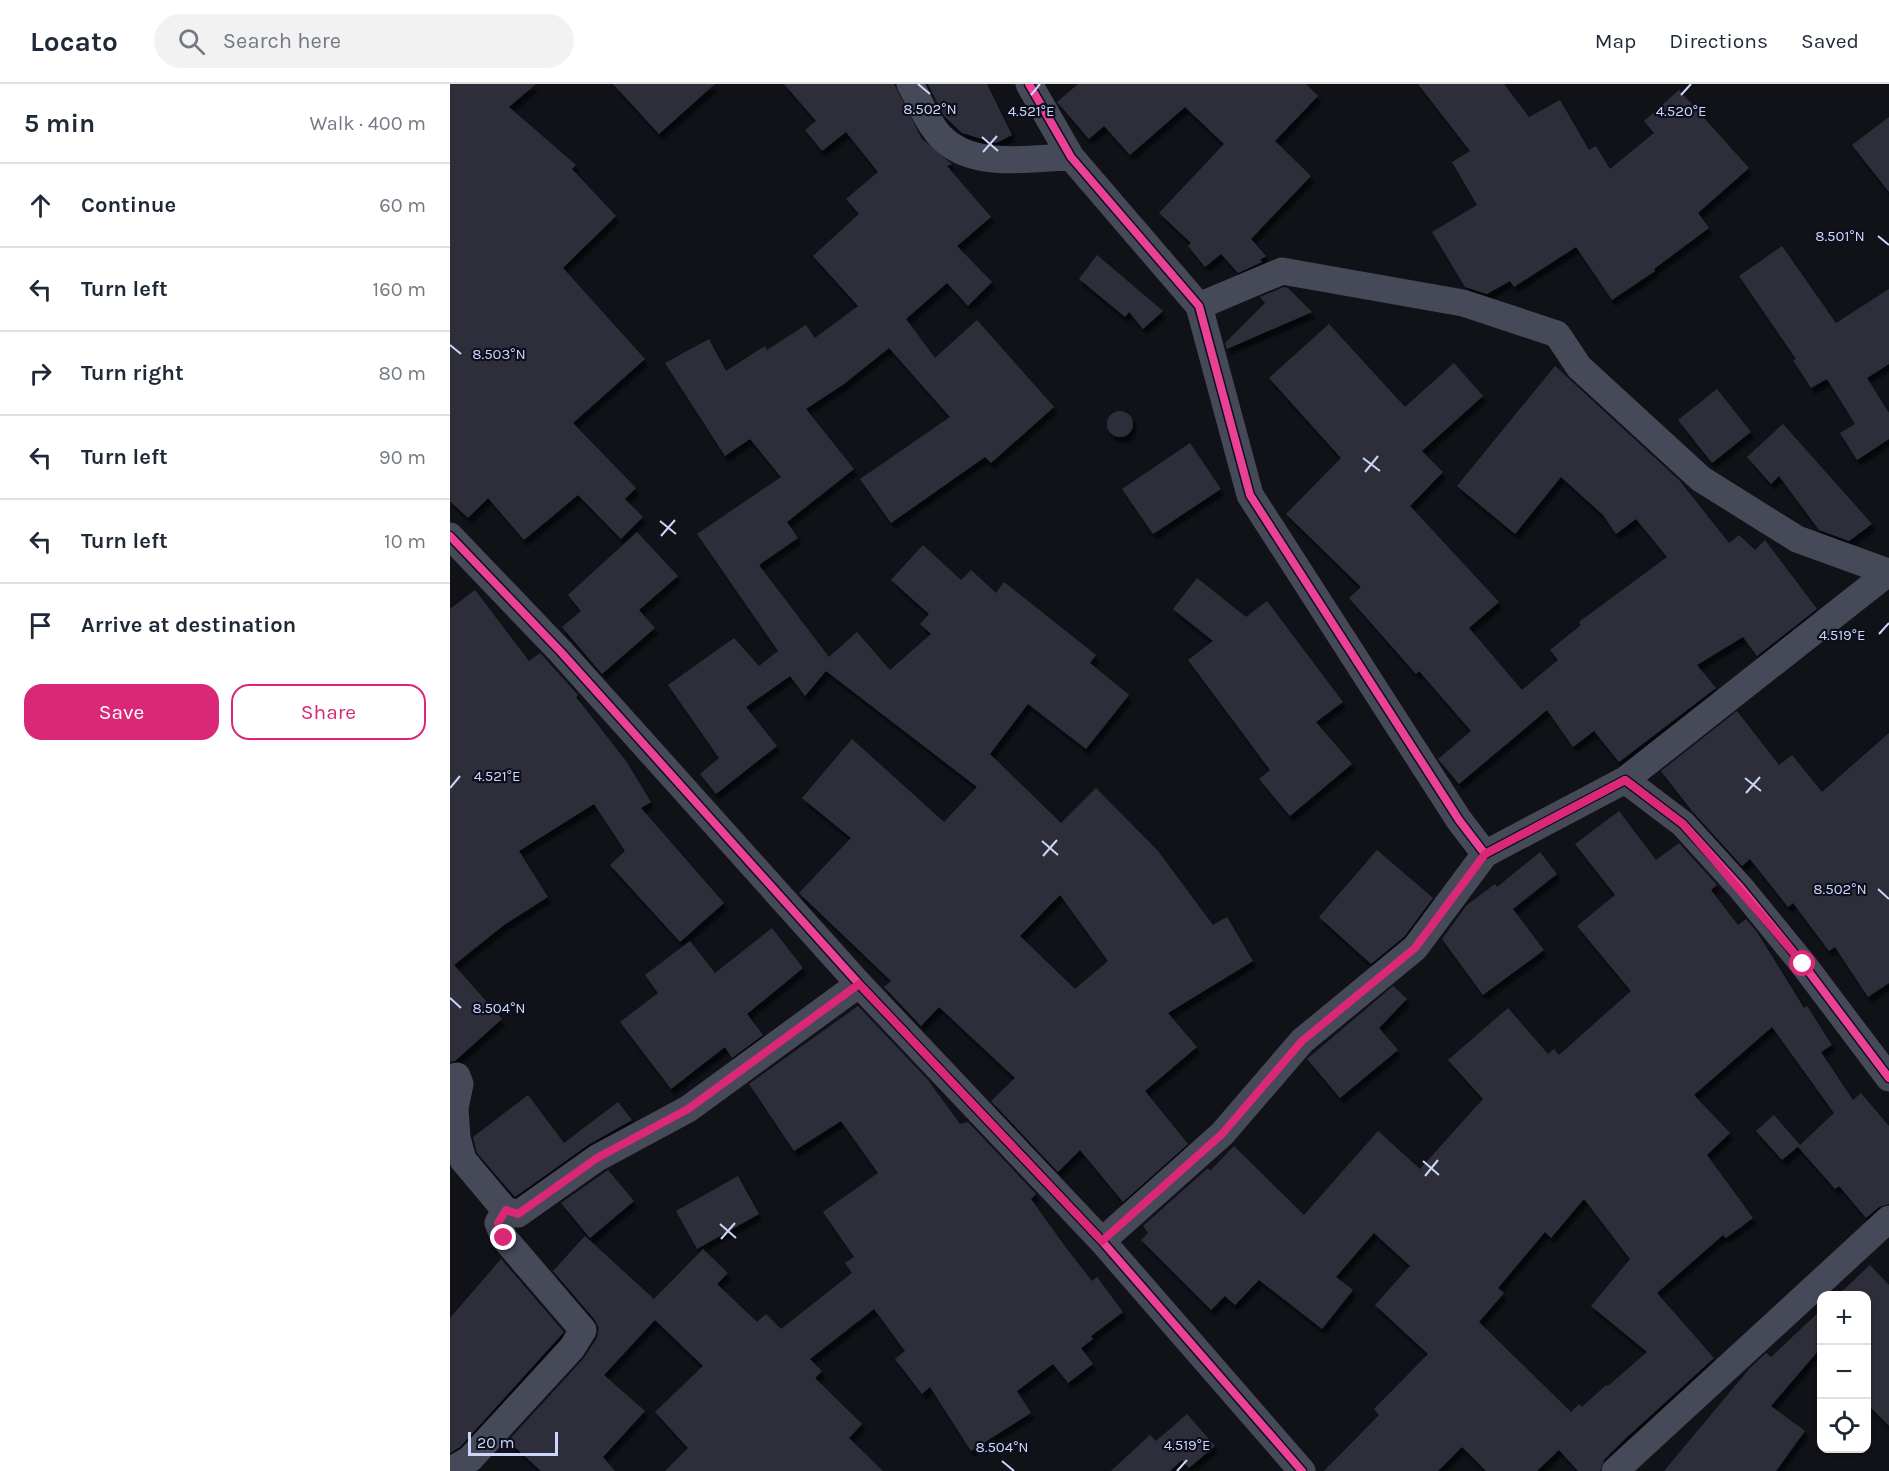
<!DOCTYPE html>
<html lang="en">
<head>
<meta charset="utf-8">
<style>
	body { margin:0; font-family:Karla,sans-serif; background:#f2f2f3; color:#1f2937 }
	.controls { position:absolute; right:18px; bottom:18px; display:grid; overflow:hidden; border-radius:12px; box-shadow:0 2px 4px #0004 }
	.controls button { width:54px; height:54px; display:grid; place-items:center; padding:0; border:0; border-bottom:2px solid #e0e1e3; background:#fff; color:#1f2937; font:30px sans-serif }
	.scale { position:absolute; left:18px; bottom:15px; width:90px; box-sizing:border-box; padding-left:6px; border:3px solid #ccd5fa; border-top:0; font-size:16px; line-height:21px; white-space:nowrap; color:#ccd5fa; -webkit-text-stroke:4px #0d0f1c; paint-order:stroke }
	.stop { position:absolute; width:18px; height:18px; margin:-14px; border:4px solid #db2777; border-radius:50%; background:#fff }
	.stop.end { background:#db2777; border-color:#fff; box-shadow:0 2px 6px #0008 }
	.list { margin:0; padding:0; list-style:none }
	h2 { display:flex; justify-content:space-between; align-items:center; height:78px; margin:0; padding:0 24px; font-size:26px }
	h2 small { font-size:20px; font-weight:400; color:#747a83 }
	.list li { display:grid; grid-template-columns:39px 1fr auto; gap:18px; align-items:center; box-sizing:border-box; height:84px; padding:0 24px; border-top:2px solid #e0e1e3 }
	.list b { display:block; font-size:22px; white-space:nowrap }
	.list em { font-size:20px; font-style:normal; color:#747a83 }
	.actions { display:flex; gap:12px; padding:18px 24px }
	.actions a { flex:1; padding:14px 0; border:2px solid #db2777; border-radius:18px; text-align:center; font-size:21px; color:#db2777 }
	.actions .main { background:#db2777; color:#fff }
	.icon { flex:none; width:33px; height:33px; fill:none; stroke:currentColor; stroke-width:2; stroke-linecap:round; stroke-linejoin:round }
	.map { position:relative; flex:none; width:1439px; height:1387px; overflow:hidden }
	header { display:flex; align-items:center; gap:36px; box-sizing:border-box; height:84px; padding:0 30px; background:#fff; border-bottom:2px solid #e0e1e3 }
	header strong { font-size:28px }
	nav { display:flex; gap:33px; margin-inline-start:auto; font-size:21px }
	.search { width:420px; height:54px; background:#f2f2f3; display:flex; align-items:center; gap:15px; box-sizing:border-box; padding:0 21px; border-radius:33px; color:#747a83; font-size:22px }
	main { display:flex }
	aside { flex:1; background:#fff }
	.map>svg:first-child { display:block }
	.building { fill:#2e2f3b; fill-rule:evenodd; filter:url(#shadow) }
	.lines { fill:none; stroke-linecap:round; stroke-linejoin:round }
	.minor { stroke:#464a58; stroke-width:27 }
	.cycleway-casing { stroke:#0d0f1c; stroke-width:11 }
	.cycleway { stroke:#ea4096; stroke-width:8 }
	.route { stroke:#db2777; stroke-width:8 }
	.ticks { fill:none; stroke:#ccd5fa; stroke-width:2 }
	.ticks-label { font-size:15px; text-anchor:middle; fill:#ccd5fa; stroke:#0d0f1c; stroke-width:4.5; stroke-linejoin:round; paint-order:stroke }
</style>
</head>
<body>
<header>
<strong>Locato</strong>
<div class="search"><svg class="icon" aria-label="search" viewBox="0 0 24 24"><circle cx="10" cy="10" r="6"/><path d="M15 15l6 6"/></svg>Search here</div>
<nav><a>Map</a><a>Directions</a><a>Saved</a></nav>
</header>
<main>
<aside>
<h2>5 min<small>Walk · 400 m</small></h2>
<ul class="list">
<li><svg class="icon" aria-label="ahead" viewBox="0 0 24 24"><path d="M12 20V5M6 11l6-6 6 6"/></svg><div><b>Continue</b></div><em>60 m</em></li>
<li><svg class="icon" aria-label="left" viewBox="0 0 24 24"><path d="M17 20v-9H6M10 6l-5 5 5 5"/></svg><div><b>Turn left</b></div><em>160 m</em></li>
<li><svg class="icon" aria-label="right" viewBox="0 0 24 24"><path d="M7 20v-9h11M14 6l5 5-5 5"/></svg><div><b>Turn right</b></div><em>80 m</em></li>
<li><svg class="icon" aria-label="left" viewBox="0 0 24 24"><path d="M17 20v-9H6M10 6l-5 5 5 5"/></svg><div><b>Turn left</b></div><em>90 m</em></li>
<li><svg class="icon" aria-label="left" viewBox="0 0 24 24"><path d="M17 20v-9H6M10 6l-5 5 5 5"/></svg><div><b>Turn left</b></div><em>10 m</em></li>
<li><svg class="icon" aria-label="arrive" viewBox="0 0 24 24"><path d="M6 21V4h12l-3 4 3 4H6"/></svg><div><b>Arrive at destination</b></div></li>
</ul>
<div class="actions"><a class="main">Save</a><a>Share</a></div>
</aside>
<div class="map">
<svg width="1439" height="1387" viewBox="0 0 1439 1387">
	<defs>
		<filter id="shadow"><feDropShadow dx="3.5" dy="6" stdDeviation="1.5" flood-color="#0009"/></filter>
	</defs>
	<rect width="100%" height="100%" fill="#101218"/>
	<!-- building -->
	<path class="building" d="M0 0H86L59 23 126 81 122 85 166 132 113 184 195 275 123 339 186 404 175 415 193 433 171 455 128 411 74 456 38 414 18 434 0 417Z
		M163 0H265L209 50Z
		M334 0H444L472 55 502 80 497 82 541 133 507 162 542 198 518 222 497 199 456 235 485 274 527 236 604 323 541 379 535 373 441 439 410 395 500 333 439 264 394 300 356 325 404 385 337 438 348 454 309 481 379 573 407 548 440 586 481 550 470 540 479 530 441 496 473 461 511 496 521 486 546 509 554 498 646 571 640 579 679 611 636 665 578 620 540 670 611 739 646 704 708 767 763 841 777 833 803 877 718 929 747 963 695 1007 738 1060 673 1118 630 1066 608 1088 541 1017 565 994 489 923 471 942 434 903 441 897 349 809 401 754 352 714 402 655 494 738 527 703 376 587 355 612 340 592 296 623 327 662 266 710 250 690 269 674 218 601 284 554 309 582 328 567 247 450 331 393 300 355 275 372 215 279 259 255 276 287 315 262 317 266 356 241 365 254 408 222 363 172 409 130 396 115 428 88 396 48 372 67 355 46 366 37ZM610 811 658 877 625 905 570 852Z
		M478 0H537L562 51 546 59 512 49 494 32Z
		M628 0H856L868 12 825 57 861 92 801 155 816 172 810 176 812 178 788 189 771 170 755 183 738 162 741 159 709 129 774 60 735 23 680 71 654 42 639 55 607 18Z
		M968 0H1054L1079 33 1110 16 1139 66 1146 62 1160 85 1204 49 1194 37 1229 6 1299 84 1248 129 1259 144 1204 185 1205 187 1162 216 1126 163 1064 203 1060 197 1037 210 1015 203 982 148 1027 121 1002 78 1020 67Z
		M1439 33V108L1402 61Z
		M1332 162 1386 239 1439 205V280L1417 294 1439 329V355L1407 376 1390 349 1405 340 1377 295 1361 304 1343 276 1346 275 1289 192Z
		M647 171 713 227 693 245 679 228 675 233 629 195Z
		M834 203 838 204 862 228 777 265 775 259 815 219 810 213Z
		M879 240 955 323 1004 279 1033 312 972 367 993 388 960 422 1049 518 1019 544 1072 606 1108 576 1100 566 1131 541 1129 538 1217 473 1186 435 1166 450 1153 431 1111 393 1065 450 1007 402 1105 282 1229 396 1279 459 1289 451 1305 466 1315 456 1367 525 1307 572 1293 553 1247 581 1266 604 1169 678 1144 647 1123 663 1097 626 1009 700 988 675 1021 647 969 587 966 590 899 514 911 503 836 430 891 374 819 294Z
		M1267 305 1301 348 1262 379 1228 336Z
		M657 340a13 13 0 1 1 26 0a13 13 0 1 1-26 0Z
		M1333 340 1422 440 1399 457 1369 446 1329 392 1321 400 1297 373Z
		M740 359 771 405 703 450 672 405Z
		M187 448 228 492 189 526 205 544 152 590 112 543 131 527 118 511Z
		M747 494 796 533 817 517 893 618 866 638 902 680 840 732 809 695 820 686 738 576 763 557 723 525Z
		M25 506 79 577 90 569 128 611 126 613 176 677 201 718 191 724 274 819 230 858 160 781 175 767 144 720 69 767 98 813 54 841 4 881 52 935 5 977 0 978V525Z
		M1287 627 1329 681 1342 671 1372 708 1439 649V899L1418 913 1385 863 1379 867 1343 819 1338 823 1300 775 1292 782 1242 727 1211 687Z
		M1169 727 1206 776 1229 759 1267 801 1261 806 1288 841 1296 835 1307 848 1354 924 1357 922 1382 961 1371 968 1403 1016 1411 1009 1439 1042V1120L1429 1123 1416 1134 1389 1102 1385 1105 1348 1063 1384 1029 1322 943 1244 1011 1280 1049 1257 1071 1303 1134 1276 1154 1273 1151 1207 1209 1264 1274 1175 1355 1154 1376 1150 1387H1128L1109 1366 1087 1387H1036L1012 1363 988 1387H874L929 1331 924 1325 978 1270 925 1221 960 1182 924 1149 886 1193 903 1206 872 1245 809 1196 785 1221 775 1212 761 1226 691 1156 698 1149 693 1142 758 1084 760 1087 784 1062 854 1131 928 1047 970 1085 1033 1015 998 976 1058 924 1098 970 1104 965 1109 971 1181 907 1127 842 1165 811 1125 760ZM1134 1115 1180 1175 1141 1222 1197 1268 1158 1302 1156 1301 1132 1323 1129 1320 1121 1328 1029 1238 1054 1209 1048 1204 1095 1148 1101 1154Z
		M927 766 983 814 954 853 921 880 869 833Z
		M1090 768 1107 790 1063 825 1094 866 1033 911 992 855 1017 821 1045 800 1047 803Z
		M322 844 353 884 297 930 313 951 282 974 275 963 221 1005 170 938 208 909 195 891 240 857 265 889Z
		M943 902 957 915 929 944 948 966 890 1014 857 975Z
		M408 922 478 996 510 1040 518 1038 586 1110 581 1115 614 1161 642 1197 647 1193 673 1228 641 1252 643 1255 631 1264 643 1280 618 1299 603 1280 567 1307 581 1329 521 1367 480 1303 472 1310 445 1275 455 1267 424 1225 360 1275 372 1287 365 1294 412 1340 399 1354 433 1387H215L238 1364 205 1328 253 1282 205 1236 154 1291 195 1327 153 1373 165 1387H91L58 1357 134 1274 147 1254 149 1244 145 1236 103 1187 135 1152 204 1215 253 1165 278 1189 267 1200 307 1238 316 1230 331 1245 402 1189 395 1179 404 1173 373 1128 428 1089 391 1037 344 1067 299 1000Z
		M78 1011 114 1059 168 1018 182 1036 138 1061 65 1113 27 1069 23 1053Z
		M1324 1031 1350 1061 1332 1076 1306 1047Z
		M158 1086 184 1117 140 1154 111 1119Z
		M288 1092 309 1130 247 1165 226 1127Z
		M51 1175 114 1248 10 1363 0 1369V1234Z
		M1420 1181 1439 1201V1342L1416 1319V1212H1387Z
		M1371 1226V1271L1368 1267 1321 1322 1355 1347 1326 1387H1214L1300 1284 1316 1269 1321 1273Z
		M737 1330 765 1362 739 1384 732 1376 720 1387H661L700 1351 706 1357Z"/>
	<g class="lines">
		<!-- minor -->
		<path class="minor" d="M460 0C469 16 477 38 490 52 522 86 578 74 621 73
			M579 0 621 73 749 222 800 411 1009 736 1035 770 1175 696 1233 740 1291 804 1353 880 1439 994
			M749 222 832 187 1013 219 1107 250 1129 283 1251 395 1347 455 1438 488
			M0 452 111 568 409 900 652 1157 852 1387
			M1175 696 1439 488
			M0 994 7 992 10 1000 5 1024 7 1054 13 1076 55 1126 68 1130 147 1074 238 1025 409 900
			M652 1157 772 1050 852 957 965 864 1035 770
			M0 1387 20 1375 122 1264 133 1246 54 1154 48 1139 55 1126
			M1165 1387 1439 1135"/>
		<defs>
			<path id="cycleway" d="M579 0 621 73 749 222 800 411 1009 736 1035 770 1175 696 1233 740 1291 804 1353 880 1439 994
				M0 452 111 568 409 900 652 1157 852 1387"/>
		</defs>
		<!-- cycleway casing -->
		<use href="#cycleway" class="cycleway-casing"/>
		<!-- cycleway -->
		<use href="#cycleway" class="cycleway"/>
	</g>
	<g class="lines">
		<!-- route -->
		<path class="route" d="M54 1154 48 1139 56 1126 68 1130 147 1074 238 1025 409 900 652 1157 772 1050 852 957 965 864 1035 770 1175 696 1233 740 1353 880"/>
	</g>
	<!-- ticks -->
	<path class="ticks" d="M468 0 480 10M581 11 590 0M1231 11 1241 0M532 53 548 67M533 68 547 52M1428 152 1439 161M0 261 11 270M913 374 930 387M915 388 928 372M210 437 226 450M211 452 225 436M1429 550 1439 539M1295 694 1311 707M0 704 10 692M1296 709 1310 693M592 757 608 771M593 772 607 756M1428 805 1439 815M0 914 11 924M973 1077 989 1091M975 1092 988 1076M270 1140 286 1154M271 1155 285 1139M552 1377 564 1387M727 1387 737 1376"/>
	<g class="ticks-label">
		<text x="480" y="30">8.502°N</text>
		<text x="581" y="32">4.521°E</text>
		<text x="1231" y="32">4.520°E</text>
		<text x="1390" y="157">8.501°N</text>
		<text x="49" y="275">8.503°N</text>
		<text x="1392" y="556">4.519°E</text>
		<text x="47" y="697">4.521°E</text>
		<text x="1390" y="810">8.502°N</text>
		<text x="49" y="929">8.504°N</text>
		<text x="737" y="1366">4.519°E</text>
		<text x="552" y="1368">8.504°N</text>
	</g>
</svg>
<div class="controls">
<button>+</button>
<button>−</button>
<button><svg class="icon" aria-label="locate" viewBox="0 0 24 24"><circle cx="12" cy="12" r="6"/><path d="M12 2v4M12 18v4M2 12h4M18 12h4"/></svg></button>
</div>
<div class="scale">20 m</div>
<div class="stop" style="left:1353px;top:880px"></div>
<div class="stop end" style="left:54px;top:1154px"></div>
</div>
</main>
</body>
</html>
